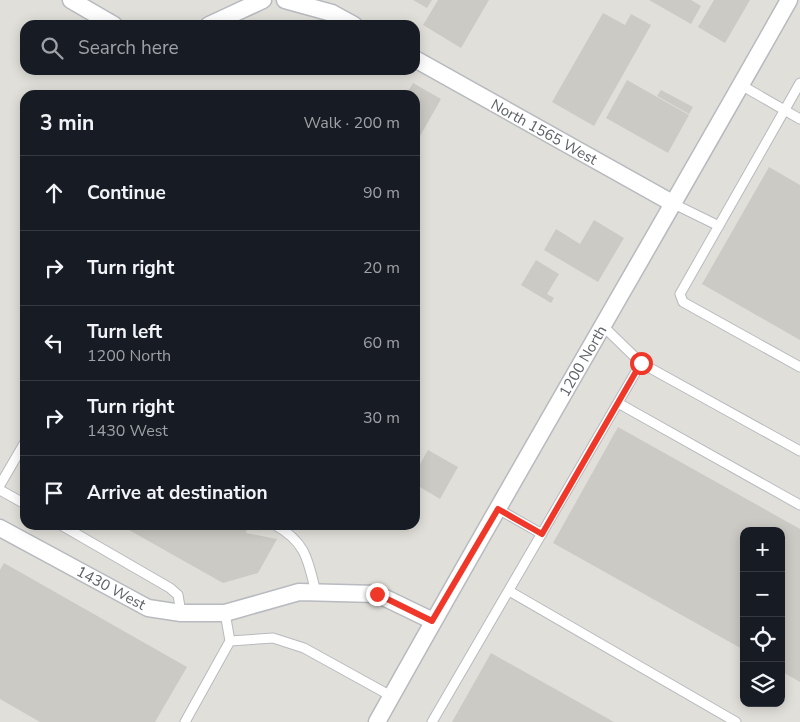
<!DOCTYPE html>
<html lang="en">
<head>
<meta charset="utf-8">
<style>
	body { margin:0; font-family:"Nunito Sans",sans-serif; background:#242831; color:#f1f3f6 }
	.controls { position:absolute; right:15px; bottom:15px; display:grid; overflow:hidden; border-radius:10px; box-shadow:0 2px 12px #0003 }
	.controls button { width:45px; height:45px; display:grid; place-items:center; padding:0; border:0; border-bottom:1px solid #363941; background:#171b24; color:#f1f3f6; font:25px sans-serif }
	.stop { position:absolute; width:15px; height:15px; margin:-11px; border:4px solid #f0382a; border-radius:50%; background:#fff }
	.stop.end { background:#f0382a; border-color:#fff; box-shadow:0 1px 5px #0008 }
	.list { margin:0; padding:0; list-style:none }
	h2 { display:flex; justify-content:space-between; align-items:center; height:65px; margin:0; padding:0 20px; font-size:21px }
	h2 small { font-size:16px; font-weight:400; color:#9ea1a6 }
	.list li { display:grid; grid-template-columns:32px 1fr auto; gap:15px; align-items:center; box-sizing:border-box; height:75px; padding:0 20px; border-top:1px solid #363941 }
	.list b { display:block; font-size:19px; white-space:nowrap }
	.list p { margin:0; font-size:16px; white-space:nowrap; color:#9ea1a6 }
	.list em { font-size:16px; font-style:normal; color:#9ea1a6 }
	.icon { flex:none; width:28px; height:28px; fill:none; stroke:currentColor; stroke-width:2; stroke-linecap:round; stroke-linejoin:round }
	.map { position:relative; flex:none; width:800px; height:722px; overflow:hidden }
	.search { position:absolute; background:#171b24; box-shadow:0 2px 12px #0003; left:20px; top:20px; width:400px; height:55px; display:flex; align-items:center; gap:12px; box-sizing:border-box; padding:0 18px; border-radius:15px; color:#9ea1a6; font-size:19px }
	.panel { position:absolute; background:#171b24; box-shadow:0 2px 12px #0003; left:20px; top:90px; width:400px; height:440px; border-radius:15px }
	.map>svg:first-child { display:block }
	.industrial { fill:#e0dfd9; fill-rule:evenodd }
	.building { fill:#cccac4 }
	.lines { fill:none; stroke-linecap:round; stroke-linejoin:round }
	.service-casing { stroke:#b7babf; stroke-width:11 }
	.minor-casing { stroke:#b7babf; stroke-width:19 }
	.service { stroke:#fff; stroke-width:9 }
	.minor { stroke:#fff; stroke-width:16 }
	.route { stroke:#f0382a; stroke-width:6 }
	.labels { text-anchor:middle; stroke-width:4; stroke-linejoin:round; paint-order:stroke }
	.street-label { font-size:15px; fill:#5c6166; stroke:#fff }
</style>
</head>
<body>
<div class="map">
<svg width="800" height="722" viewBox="0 0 800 722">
	<rect width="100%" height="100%" fill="#efede5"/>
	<!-- industrial -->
	<path class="industrial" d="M0 0H800V722H0ZM25 25H415V70H25ZM25 95H415V525H25ZM744 531H781V703H744Z"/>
	<!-- building -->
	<path class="building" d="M413 0H432L427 8Z
		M438 0H489L461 48 423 25Z
		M649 0H691L701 6 691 24Z
		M714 0H750L725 43 698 27Z
		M603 13 625 25 631 14 651 25 594 126 552 102Z
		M627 80 689 115 668 153 606 118Z
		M413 83 441 99 415 145V95H406Z
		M661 90 693 107 689 114 657 96Z
		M769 167 800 185V340L702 284Z
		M594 220 624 238 598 282 544 250 556 229 580 244Z
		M536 260 559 274 547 294 554 298 551 303 521 285Z
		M618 427 800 529V682L781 671V531H744V650L553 543Z
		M428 450 458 467 440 499 415 484V473Z
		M120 525H248L246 533 277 539 258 573 223 583Z
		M4 563 187 667 155 722H40L0 699V570Z
		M491 653 614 722H452Z"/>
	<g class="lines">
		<defs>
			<path id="service" d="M800 83 680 294 683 302 800 367
				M741 85 800 119
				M674 204 719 226
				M603 326 641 363 800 451
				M618 403 800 505
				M0 485 25 442
				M0 490 25 504
				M498 509 542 534
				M61 525 170 588 178 595 181 613
				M275 525C306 542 308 560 316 593
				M509 591 736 722
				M225 613 230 641 273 638 304 648 391 696
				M185 722 230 641
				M432 722 641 363"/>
			<path id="minor" d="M71 0 114 25
				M285 0 332 13 354 25
				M209 25 263 0
				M415 59 674 204
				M0 528 148 608 181 613H225L299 592 377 594 433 621
				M377 722C512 480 653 241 789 0"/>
		</defs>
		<!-- service casing -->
		<use href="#service" class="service-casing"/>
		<!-- minor casing -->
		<use href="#minor" class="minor-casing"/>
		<!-- service -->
		<use href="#service" class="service"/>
		<!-- minor -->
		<use href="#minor" class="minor"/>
	</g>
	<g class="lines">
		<!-- route -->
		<path class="route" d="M377 594 432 621 498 509 542 534 641 363"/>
	</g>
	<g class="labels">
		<!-- street labels -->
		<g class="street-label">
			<text transform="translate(544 132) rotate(29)" y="5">North 1565 West</text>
			<text transform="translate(583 361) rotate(-60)" y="5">1200 North</text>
			<text transform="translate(111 588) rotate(28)" y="5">1430 West</text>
		</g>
	</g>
</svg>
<div class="controls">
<button>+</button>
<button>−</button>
<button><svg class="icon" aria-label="locate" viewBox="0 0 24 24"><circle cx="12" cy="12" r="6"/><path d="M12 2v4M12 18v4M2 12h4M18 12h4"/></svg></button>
<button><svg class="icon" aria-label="layers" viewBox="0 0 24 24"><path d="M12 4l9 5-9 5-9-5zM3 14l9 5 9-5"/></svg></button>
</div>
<div class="stop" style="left:641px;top:363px"></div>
<div class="stop end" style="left:377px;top:594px"></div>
<div class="search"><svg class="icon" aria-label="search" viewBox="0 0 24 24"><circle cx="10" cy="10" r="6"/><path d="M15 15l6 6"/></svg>Search here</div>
<section class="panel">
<h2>3 min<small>Walk · 200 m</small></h2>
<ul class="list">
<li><svg class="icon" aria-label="ahead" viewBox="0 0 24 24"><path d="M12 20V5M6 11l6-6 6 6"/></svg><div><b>Continue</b></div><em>90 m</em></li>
<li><svg class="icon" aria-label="right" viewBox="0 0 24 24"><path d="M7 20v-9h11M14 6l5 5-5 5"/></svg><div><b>Turn right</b></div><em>20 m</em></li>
<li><svg class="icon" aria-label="left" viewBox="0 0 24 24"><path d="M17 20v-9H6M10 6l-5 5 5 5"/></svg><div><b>Turn left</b><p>1200 North</p></div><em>60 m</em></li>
<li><svg class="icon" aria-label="right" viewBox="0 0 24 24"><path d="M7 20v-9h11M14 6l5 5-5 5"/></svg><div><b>Turn right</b><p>1430 West</p></div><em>30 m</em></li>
<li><svg class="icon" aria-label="arrive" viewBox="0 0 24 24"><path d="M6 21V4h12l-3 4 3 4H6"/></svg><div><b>Arrive at destination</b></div></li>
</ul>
</section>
</div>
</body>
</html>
